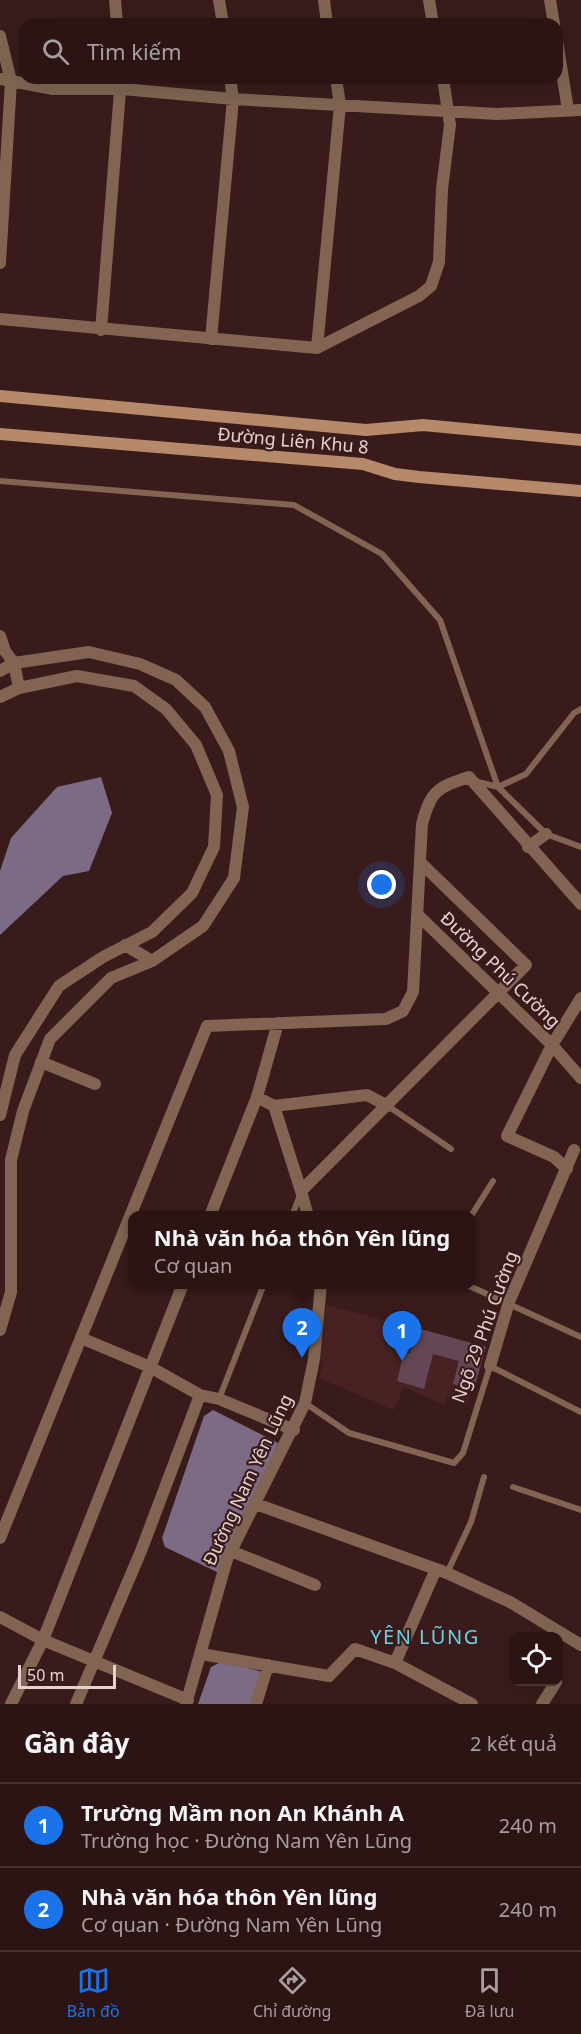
<!DOCTYPE html>
<html lang="vi">
<head>
<meta charset="utf-8">
<style>
	body { margin:0; font-family:"Noto Sans",sans-serif; background:#382122; color:#f1f3f6 }
	.controls { position:absolute; right:18px; bottom:18px; display:grid; overflow:hidden; border-radius:12px; box-shadow:0 6px 24px #0002 }
	.controls button { width:54px; height:54px; display:grid; place-items:center; padding:0; border:0; border-bottom:2px solid #483334; background:#2c1414; color:#f1f3f6; font:30px sans-serif }
	.scale { position:absolute; left:18px; bottom:15px; width:98px; box-sizing:border-box; padding-left:6px; border:3px solid #e6d1d0; border-top:0; font-size:16px; line-height:21px; white-space:nowrap; color:#e6d1d0; -webkit-text-stroke:4px #3a1b1b; paint-order:stroke }
	.you { position:absolute; left:382px; top:885px; width:21px; height:21px; margin:-15px; border:4px solid #fff; border-radius:50%; background:#1a73e8; box-shadow:0 0 0 9px #1a73e833 }
	.badge { display:grid; place-items:center; width:39px; height:39px; border-radius:50%; background:#1a73e8; color:#fff; font-size:20px; font-weight:700 }
	.pin { position:absolute; translate:-50% -50px; filter:drop-shadow(0 2px 3px #0008) }
	.pin::after { content:''; position:absolute; top:32px; width:21px; height:18px; background:inherit; clip-path:polygon(0 0,100% 0,50% 100%) }
	.popup { position:absolute; left:128px; top:1211px; width:348px; height:78px; box-sizing:border-box; display:grid; place-content:center; border-radius:12px; background:#2c1414; filter:drop-shadow(0 2px 4px #0005); font-size:20px; white-space:nowrap; color:#a69ea0 }
	.popup b { font-size:22px; color:#f1f3f6 }
	.popup::after { content:''; position:absolute; left:50%; top:100%; margin-left:-12px; border:12px solid transparent; border-top-color:#2c1414 }
	.list { margin:0; padding:0; list-style:none }
	h2 { display:flex; justify-content:space-between; align-items:center; height:78px; margin:0; padding:0 24px; font-size:26px }
	h2 small { font-size:20px; font-weight:400; color:#a69ea0 }
	.list li { display:grid; grid-template-columns:39px 1fr auto; gap:18px; align-items:center; box-sizing:border-box; height:84px; padding:0 24px; border-top:2px solid #483334 }
	.list b { display:block; font-size:22px; white-space:nowrap }
	.list p { margin:0; font-size:20px; white-space:nowrap; color:#a69ea0 }
	.list em { font-size:20px; font-style:normal; color:#a69ea0 }
	.icon { flex:none; width:33px; height:33px; fill:none; stroke:currentColor; stroke-width:2; stroke-linecap:round; stroke-linejoin:round }
	.map { position:relative; flex:none; width:581px; height:1704px; overflow:hidden }
	.search { position:absolute; background:#2c1414; box-shadow:0 6px 24px #0002; left:18px; right:18px; top:18px; height:66px; display:flex; align-items:center; gap:15px; box-sizing:border-box; padding:0 21px; border-radius:18px; color:#a69ea0; font-size:22px }
	.sheet { height:246px; background:#2c1414 }
	nav { display:flex; justify-content:space-around; align-items:center; box-sizing:border-box; height:84px; border-top:2px solid #483334; background:#2c1414; font-size:16px; color:#a69ea0 }
	nav a { display:grid; justify-items:center; gap:3px }
	nav .on { color:#1a73e8 }
	.map>svg:first-child { display:block }
	.built { fill:#482222 }
	.water { fill:#7b6b85 }
	.building { fill:#654656 }
	.lines { fill:none; stroke-linecap:round; stroke-linejoin:round }
	.lane { stroke:#816552; stroke-width:6 }
	.street { stroke:#816552; stroke-width:12 }
	.secondary { stroke:#b6896a; stroke-width:12 }
	.labels { text-anchor:middle; stroke-width:4.5; stroke-linejoin:round; paint-order:stroke }
	.street-label { font-size:18px; fill:#e6d1d0; stroke:#3a1b1b }
	.neighbourhood-label { font-size:20px; letter-spacing:1.5px; fill:#68d3e2; stroke:#3a1b1b }
</style>
</head>
<body>
<div class="map">
<svg width="581" height="1704" viewBox="0 0 581 1704">
	<rect width="100%" height="100%" fill="#3a1b1b"/>
	<!-- built -->
	<path class="built" d="M326 1305 486 1347 468 1404 447 1396 444 1405 404 1387 394 1410 319 1378 323 1364 319 1357Z"/>
	<!-- water -->
	<path class="water" d="M101 777 112 813 89 871 63 876 0 935V871L11 838 57 787Z
		M213 1410 278 1443 219 1573 165 1547 162 1538 204 1416Z
		M223 1661 259 1671 262 1679 254 1704H198L211 1667Z"/>
	<!-- building -->
	<path class="building" d="M417 1328 486 1347 474 1389 453 1384 459 1361 433 1354 424 1389 397 1381 404 1352 410 1353Z"/>
	<g class="lines">
		<!-- lane -->
		<path class="lane" d="M0 481 294 505 382 554 440 620 498 787 546 834 581 847
			M474 781 498 787 526 774 574 713 581 709
			M388 1106 451 1149
			M292 1216 300 1195
			M471 1216 493 1181
			M465 1284 581 1337
			M219 1399 264 1284
			M305 1403 349 1433 454 1463 463 1453 490 1366 581 1412
			M513 1487 581 1510
			M447 1573 471 1522 484 1477"/>
		<!-- street -->
		<path class="street" d="M115 0 117 24
			M219 0 223 24
			M324 0 327 24
			M429 0 433 24
			M550 0 554 24
			M0 36 11 81 0 263
			M557 41 568 110
			M0 79 53 89H122L233 99 497 114 581 110
			M0 319 317 348 419 296 431 286 439 262 442 189 450 125 443 78
			M101 330 121 78
			M211 339 233 99 230 78
			M317 348 340 105 336 78
			M0 636 5 651 14 663 19 688
			M0 671 14 663 89 652 140 664 176 680 205 707 229 751 243 807 234 878 203 926 152 961 111 978 50 1039 23 1111 11 1160V1292L0 1330
			M0 697 19 688 77 676 134 686 166 709 196 745 217 795 214 847 192 893 152 932 103 957 59 986 15 1055 0 1115
			M528 847 546 834
			M418 915 552 1045 581 1078
			M125 945 152 961
			M41 1062 95 1084
			M257 1097 278 1023
			M567 1169 554 1157 507 1136 552 1045 581 998
			M301 1191 274 1106 367 1095 388 1106
			M210 1216 257 1097 274 1106
			M308 1216 301 1191 526 965 421 863
			M81 1338 150 1367 200 1395 219 1399 294 1430
			M490 1366 509 1302 574 1150
			M256 1504 447 1573 510 1602 581 1645
			M0 1538 207 1026 386 1019 403 1011 413 992 422 824C431 791 436 788 469 777L581 904
			M231 1551 315 1585
			M0 1617 43 1640 188 1700
			M201 1654 329 1676 355 1649 395 1663 472 1704
			M395 1663 436 1569
			M11 1704 43 1640 183 1284
			M76 1704 141 1551 200 1395
			M186 1704 227 1559 305 1403 314 1359 321 1284
			M256 1704 268 1665
			M542 1704 556 1682"/>
		<!-- secondary -->
		<path class="secondary" d="M0 396 366 430 423 425 581 440
			M0 434 363 464 395 474 419 477 581 491"/>
	</g>
	<g class="labels">
		<!-- street labels -->
		<g class="street-label">
			<text transform="translate(293 441) rotate(5)" y="6">Đường Liên Khu 8</text>
			<text transform="translate(500 970) rotate(44)" y="6">Đường Phú Cường</text>
			<text transform="translate(485 1327) rotate(-70)" y="6">Ngõ 29 Phú Cường</text>
			<text transform="translate(248 1480) rotate(-65)" y="6">Đường Nam Yên Lũng</text>
		</g>
		<!-- neighbourhood labels -->
		<g class="neighbourhood-label">
			<text x="425" y="1644">YÊN LŨNG</text>
		</g>
	</g>
</svg>
<div class="controls">
<button><svg class="icon" aria-label="locate" viewBox="0 0 24 24"><circle cx="12" cy="12" r="6"/><path d="M12 2v4M12 18v4M2 12h4M18 12h4"/></svg></button>
</div>
<div class="scale">50 m</div>
<div class="you"></div>
<div class="pin badge" style="left:402px;top:1361px">1</div>
<div class="pin badge" style="left:302px;top:1358px">2</div>
<div class="popup"><b>Nhà văn hóa thôn Yên lũng</b>Cơ quan</div>
<div class="search"><svg class="icon" aria-label="search" viewBox="0 0 24 24"><circle cx="10" cy="10" r="6"/><path d="M15 15l6 6"/></svg>Tìm kiếm</div>
</div>
<section class="sheet">
<h2>Gần đây<small>2 kết quả</small></h2>
<ul class="list">
<li><span class="badge">1</span><div><b>Trường Mầm non An Khánh A</b><p>Trường học · Đường Nam Yên Lũng</p></div><em>240 m</em></li>
<li><span class="badge">2</span><div><b>Nhà văn hóa thôn Yên lũng</b><p>Cơ quan · Đường Nam Yên Lũng</p></div><em>240 m</em></li>
</ul>
</section>
<nav>
<a class="on"><svg class="icon" aria-label="map" viewBox="0 0 24 24"><path d="M3 6l6-2 6 2 6-2v14l-6 2-6-2-6 2zM9 4v14M15 6v14"/></svg>Bản đồ</a>
<a><svg class="icon" aria-label="directions" viewBox="0 0 24 24"><path d="M12 3l9 9-9 9-9-9zM9 14v-3h6M13 9l2 2-2 2"/></svg>Chỉ đường</a>
<a><svg class="icon" aria-label="saved" viewBox="0 0 24 24"><path d="M7 4h10v16l-5-4-5 4z"/></svg>Đã lưu</a>
</nav>
</body>
</html>
